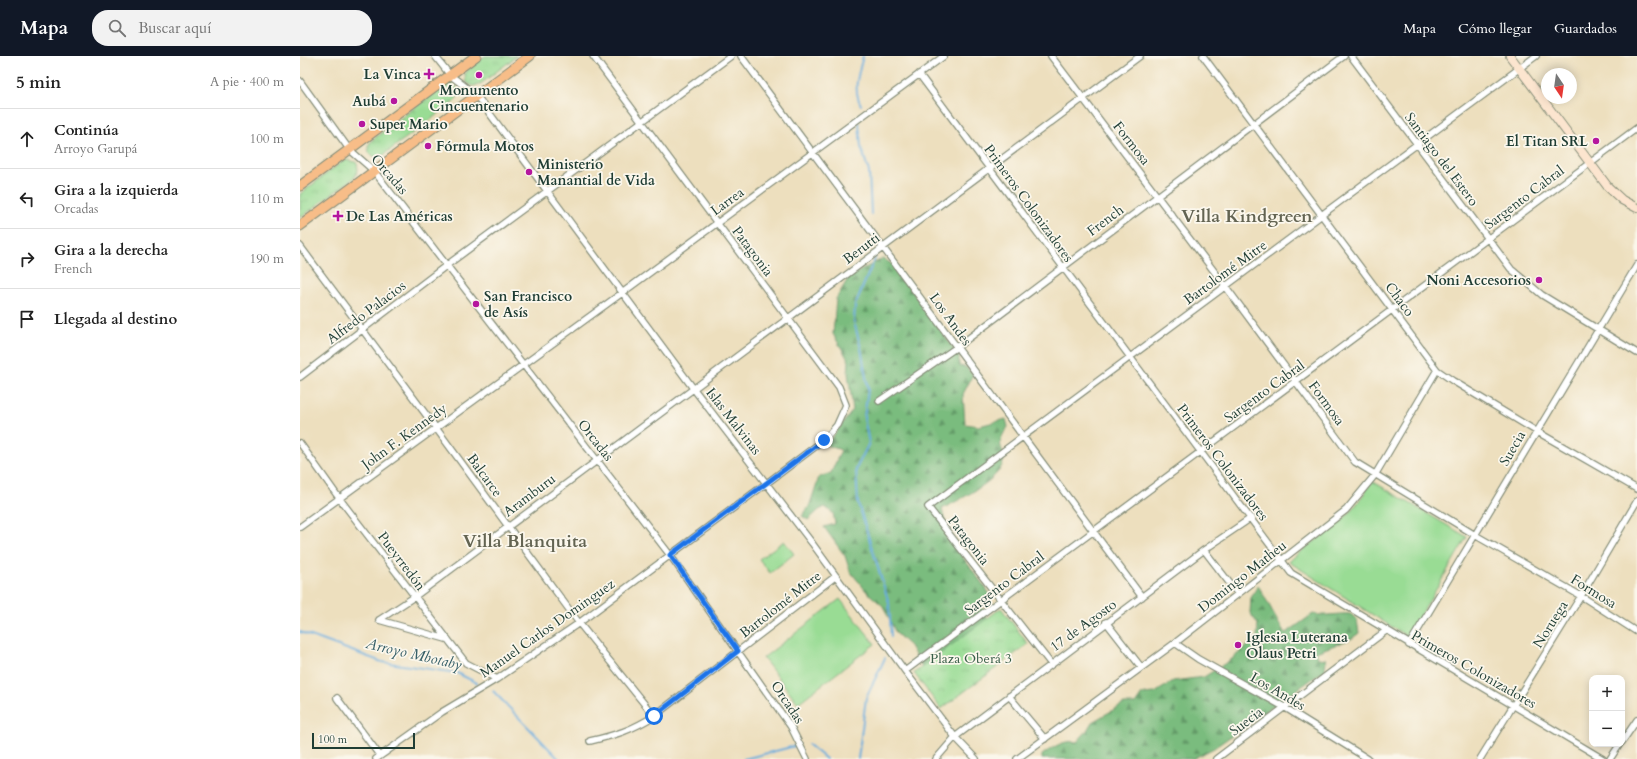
<!DOCTYPE html>
<html lang="es">
<head>
<meta charset="utf-8">
<style>
	body { margin:0; font-family:Cardo,serif; background:#f2f2f2; color:#222 }
	.controls { position:absolute; right:12px; bottom:12px; display:grid; overflow:hidden; border-radius:8px; box-shadow:0 2px 10px #0003 }
	.controls button { width:36px; height:36px; display:grid; place-items:center; padding:0; border:0; border-bottom:1px solid #e0e0e0; background:#fff; color:#222; font:20px sans-serif }
	.compass { position:absolute; left:1241px; top:12px; width:36px; height:36px; border-radius:50%; background:#fff; box-shadow:0 2px 10px #0003; rotate:167deg }
	.scale { position:absolute; left:12px; bottom:10px; width:103px; box-sizing:border-box; padding-left:4px; border:2px solid #1f3d34; border-top:0; font-size:11px; line-height:14px; white-space:nowrap; color:#1f3d34; -webkit-text-stroke:3px #fbf7ec; paint-order:stroke }
	.stop { position:absolute; width:12px; height:12px; margin:-9px; border:3px solid #1a73e8; border-radius:50%; background:#fff }
	.stop.end { background:#1a73e8; border-color:#fff; box-shadow:0 1px 4px #0008 }
	.list { margin:0; padding:0; list-style:none }
	h2 { display:flex; justify-content:space-between; align-items:center; height:52px; margin:0; padding:0 16px; font-size:17px }
	h2 small { font-size:13px; font-weight:400; color:#767676 }
	.list li { display:grid; grid-template-columns:26px 1fr auto; gap:12px; align-items:center; box-sizing:border-box; height:60px; padding:0 16px; border-top:1px solid #e0e0e0 }
	.list b { display:block; font-size:15px; white-space:nowrap }
	.list p { margin:0; font-size:13px; white-space:nowrap; color:#767676 }
	.list em { font-size:13px; font-style:normal; color:#767676 }
	.icon { flex:none; width:22px; height:22px; fill:none; stroke:currentColor; stroke-width:2; stroke-linecap:round; stroke-linejoin:round }
	.map { position:relative; flex:none; width:1337px; height:703px; overflow:hidden }
	header { display:flex; align-items:center; gap:24px; box-sizing:border-box; height:56px; padding:0 20px; background:#111827; color:#fff }
	header strong { font-size:19px }
	nav { display:flex; gap:22px; margin-inline-start:auto; font-size:14px }
	.search { width:280px; height:36px; background:#f2f2f2; display:flex; align-items:center; gap:10px; box-sizing:border-box; padding:0 14px; border-radius:16px; color:#767676; font-size:15px }
	main { display:flex }
	aside { flex:1; background:#fff }
	.map>svg:first-child { display:block }
	.grass { fill:#99dc94; stroke:#5c8c64 }
	.forest { fill:url(#forest-firs); stroke:#4c7c59 }
	.park { fill:url(#park-tufts); stroke:#5c8c64 }
	.lines { fill:none; stroke-linecap:round; stroke-linejoin:round }
	.stream { stroke:#67acdd; stroke-width:2 }
	.street-casing { stroke:#868e79; stroke-width:8 }
	.secondary-casing { stroke:#868e79; stroke-width:10 }
	.primary-casing { stroke:#868e79; stroke-width:11 }
	.street { stroke:#fff; stroke-width:5.5 }
	.secondary { stroke:#fce5cf; stroke-width:8 }
	.primary { stroke:#f7bd88; stroke-width:9 }
	.route { stroke:#1a73e8; stroke-width:5 }
	.poi-dot { fill:#b5179e; stroke:#fbf7ec; stroke-width:1.5 }
	.labels { text-anchor:middle; stroke-width:3.5; stroke-linejoin:round; paint-order:stroke }
	.poi-label { font-size:14px; font-weight:bold; fill:#1f3d34; stroke:#fbf7ec; text-anchor:start }
	.street-label { font-size:14px; fill:#1f3d34; stroke:#fbf7ec }
	.park-label { font-size:14px; fill:#375d47; stroke:#fbf7ec }
	.water-label { font-size:15px; font-style:italic; fill:#355e67; stroke:#fbf7ec }
	.district-label { font-size:18px; font-weight:bold; fill:#636452; stroke:#fbf7ec }
</style>
</head>
<body>
<header>
<strong>Mapa</strong>
<div class="search"><svg class="icon" aria-label="search" viewBox="0 0 24 24"><circle cx="10" cy="10" r="6"/><path d="M15 15l6 6"/></svg>Buscar aquí</div>
<nav><a>Mapa</a><a>Cómo llegar</a><a>Guardados</a></nav>
</header>
<main>
<aside>
<h2>5 min<small>A pie · 400 m</small></h2>
<ul class="list">
<li><svg class="icon" aria-label="ahead" viewBox="0 0 24 24"><path d="M12 20V5M6 11l6-6 6 6"/></svg><div><b>Continúa</b><p>Arroyo Garupá</p></div><em>100 m</em></li>
<li><svg class="icon" aria-label="left" viewBox="0 0 24 24"><path d="M17 20v-9H6M10 6l-5 5 5 5"/></svg><div><b>Gira a la izquierda</b><p>Orcadas</p></div><em>110 m</em></li>
<li><svg class="icon" aria-label="right" viewBox="0 0 24 24"><path d="M7 20v-9h11M14 6l5 5-5 5"/></svg><div><b>Gira a la derecha</b><p>French</p></div><em>190 m</em></li>
<li><svg class="icon" aria-label="arrive" viewBox="0 0 24 24"><path d="M6 21V4h12l-3 4 3 4H6"/></svg><div><b>Llegada al destino</b></div></li>
</ul>
</aside>
<div class="map">
<svg width="1337" height="703" viewBox="0 0 1337 703">
	<defs>
		<pattern id="forest-firs" width="22" height="20" patternUnits="userSpaceOnUse"><rect width="22" height="20" fill="#7abc7e"/><path d="M5 1l3.5 6h-7zM16 11l3.5 6h-7z" fill="#639a68"/></pattern>
		<pattern id="park-tufts" width="24" height="20" patternUnits="userSpaceOnUse"><rect width="24" height="20" fill="#99dc94"/><path d="M3 7l-1-3M5 7V3M7 7l1-3M15 17l-1-3M17 17v-4M19 17l1-3" fill="none" stroke="#83be80"/></pattern>
	</defs>
	<rect width="100%" height="100%" fill="#fbf7ec"/>
	<filter id="ink" filterUnits="userSpaceOnUse"><feTurbulence type="fractalNoise" baseFrequency=".025" numOctaves="2"/><feDisplacementMap in="SourceGraphic" scale="8" xChannelSelector="R" yChannelSelector="G"/><feConvolveMatrix kernelMatrix="1 2 1 2 8 2 1 2 1" color-interpolation-filters="sRGB"/></filter>
	<filter id="wash" filterUnits="userSpaceOnUse"><feTurbulence type="fractalNoise" baseFrequency=".012" numOctaves="4" result="noise"/><feDisplacementMap in="SourceGraphic" scale="16" xChannelSelector="R" yChannelSelector="G"/><feGaussianBlur stdDeviation="0.9" result="paint"/><feColorMatrix in="noise" values="0 0 0 0 0 0 0 0 0 0 0 0 0 0 0 0 0 1.4 0 .05"/><feComposite in="paint" operator="in"/></filter>
	<g filter="url(#wash)">
		<rect width="100%" height="100%" fill="#eddfbe"/>
		<!-- grass -->
		<path class="grass" d="M1072 425 1167 481 1108 581 989 506C1005 489 1026 480 1042 464 1055 453 1063 439 1072 425Z
			M484 485 494 498 470 517 459 503Z
			M540 543 575 588 498 647 463 602Z"/>
		<!-- forest -->
		<path class="forest" d="M583 202 594 210 640 274 659 300V310L666 311 673 319 663 338 665 368 679 370 706 363 708 371C692 392 707 392 703 406 699 425 658 444 642 453L648 481 690 538 681 549 686 562 704 568 693 606 687 619 671 628 624 615 610 590 596 577 583 550 567 536 550 515 545 500 524 471 535 468 533 457 525 451 519 454 508 464 502 460 509 451 519 421 531 417 541 394 526 389 553 354 548 317 549 305 533 278 536 243 549 221Z
			M958 529 985 578 1013 558C1028 561 1036 557 1051 558L1057 564 1059 577 1051 583 1016 596 1018 602 1026 603 1025 614 914 692 892 703H742V699C752 692 764 683 777 686L786 676 792 666 824 648H835L842 638 855 637 873 625 904 621 932 603 957 581 958 568 950 557 951 542Z"/>
		<!-- park -->
		<path class="park" d="M185 0H217L179 29 172 30 166 26 165 18 169 13Z
			M151 27 157 31 159 38 155 45 82 100 75 101 69 97 68 90 72 84 144 29Z
			M50 104 57 107 58 114 55 121 0 162V138L43 105Z
			M701 552 728 588 641 653 614 617Z"/>
		<g class="lines">
			<!-- stream -->
			<path class="stream" d="M561 49C552 32 559 17 563 0
				M559 67 561 91 569 116 571 158
				M575 202 555 249 554 266 561 292 568 333 564 362 569 387 556 413 558 447 589 547 591 581
				M0 576 82 606 157 617 177 627
				M193 635 259 703
				M508 688 526 703
				M444 703 495 690
				M558 703 566 642 585 602"/>
		</g>
	</g>
	<g filter="url(#ink)">
		<g class="lines">
			<defs>
				<path id="street" d="M135 0 150 19 176 39 393 332 512 487 605 615 655 681 676 703
					M441 0 842 541
					M751 0 926 231 1055 406 1175 479 1281 540 1337 576
					M903 0 1137 314 1153 325 1236 375 1337 433
					M1051 0 1211 213 1242 239 1337 297
					M619 18 991 517 1303 703
					M0 25 49 93 74 115 370 499 491 671 507 703
					M0 190 136 372 279 567 354 660
					M0 321 147 209 431 0
					M579 345 657 291 1044 0
					M0 387 39 442 166 607 197 623
					M0 471 322 237 644 0
					M904 494 938 538
					M79 564 114 541 840 0
					M79 564 146 583
					M806 566 841 611
					M875 587 898 603 984 651 1068 703
					M1109 589 1337 209
					M751 608 628 451 1236 0
					M605 615 1337 72
					M709 640 745 683
					M37 642 80 700
					M290 685C316 679 332 674 354 660L536 520
					M1322 686 1337 664
					M76 703 142 656 197 623 279 567 467 427 524 384 537 369 546 349 539 331 293 0
					M636 703 655 681 904 494 951 462
					M717 703 875 587 1046 454 1075 419 1137 314
					M916 703 1087 574
					M1180 703 1281 540 1337 445
					M1310 703 1320 688"/>
				<path id="secondary" d="M1210 0 1308 131 1322 144 1337 152"/>
				<path id="primary" d="M0 130 176 0
					M0 170 230 0"/>
			</defs>
			<!-- street casing -->
			<use href="#street" class="street-casing"/>
			<!-- secondary casing -->
			<use href="#secondary" class="secondary-casing"/>
			<!-- primary casing -->
			<use href="#primary" class="primary-casing"/>
			<!-- street -->
			<use href="#street" class="street"/>
			<!-- secondary -->
			<use href="#secondary" class="secondary"/>
			<!-- primary -->
			<use href="#primary" class="primary"/>
		</g>
	</g>
	<g class="lines" filter="url(#ink)">
		<!-- route -->
		<path class="route" d="M354 660 438 595 370 499 524 384"/>
	</g>
	<!-- markers -->
	<g class="poi-dot">
		<path d="M127 12h4v4h4v4h-4v4h-4v-4h-4v-4h4z"/>
		<circle cx="179" cy="19" r="4"/>
		<circle cx="94" cy="45" r="4"/>
		<circle cx="62" cy="68" r="4"/>
		<circle cx="1296" cy="85" r="4"/>
		<circle cx="128" cy="90" r="4"/>
		<circle cx="229" cy="116" r="4"/>
		<path d="M36 154h4v4h4v4h-4v4h-4v-4h-4v-4h4z"/>
		<circle cx="1239" cy="224" r="4"/>
		<circle cx="176" cy="248" r="4"/>
		<circle cx="938" cy="589" r="4"/>
	</g>
	<g class="labels">
		<!-- poi labels -->
		<g class="poi-label">
			<text x="121" y="23" text-anchor="end">La Vinca</text>
			<text x="179" y="39" text-anchor="middle">Monumento<tspan x="179" dy="16">Cincuentenario</tspan></text>
			<text x="86" y="50" text-anchor="end">Aubá</text>
			<text x="70" y="73">Super Mario</text>
			<text x="1288" y="90" text-anchor="end">El Titan SRL</text>
			<text x="136" y="95">Fórmula Motos</text>
			<text x="237" y="113">Ministerio<tspan x="237" dy="16">Manantial de Vida</tspan></text>
			<text x="46" y="165">De Las Américas</text>
			<text x="1231" y="229" text-anchor="end">Noni Accesorios</text>
			<text x="184" y="245">San Francisco<tspan x="184" dy="16">de Asís</tspan></text>
			<text x="946" y="586">Iglesia Luterana<tspan x="946" dy="16">Olaus Petri</tspan></text>
		</g>
		<!-- street labels -->
		<g class="street-label">
			<text transform="translate(832 87) rotate(52)" y="5">Formosa</text>
			<text transform="translate(1142 103) rotate(53)" y="5">Santiago del Estero</text>
			<text transform="translate(90 118) rotate(49)" y="5">Orcadas</text>
			<text transform="translate(1224 141) rotate(-37)" y="5">Sargento Cabral</text>
			<text transform="translate(427 145) rotate(-36)" y="5">Larrea</text>
			<text transform="translate(729 147) rotate(54)" y="5">Primeros Colonizadores</text>
			<text transform="translate(805 164) rotate(-37)" y="5">French</text>
			<text transform="translate(561 192) rotate(-37)" y="5">Berutti</text>
			<text transform="translate(453 195) rotate(53)" y="5">Patagonia</text>
			<text transform="translate(925 216) rotate(-36)" y="5">Bartolomé Mitre</text>
			<text transform="translate(1100 243) rotate(53)" y="5">Chaco</text>
			<text transform="translate(66 256) rotate(-37)" y="5">Alfredo Palacios</text>
			<text transform="translate(651 263) rotate(54)" y="5">Los Andes</text>
			<text transform="translate(964 335) rotate(-36)" y="5">Sargento Cabral</text>
			<text transform="translate(1027 347) rotate(54)" y="5">Formosa</text>
			<text transform="translate(434 365) rotate(52)" y="5">Islas Malvinas</text>
			<text transform="translate(104 380) rotate(-36)" y="5">John F. Kennedy</text>
			<text transform="translate(296 384) rotate(52)" y="5">Orcadas</text>
			<text transform="translate(1212 392) rotate(-60)" y="5">Suecia</text>
			<text transform="translate(923 406) rotate(53)" y="5">Primeros Colonizadores</text>
			<text transform="translate(185 419) rotate(54)" y="5">Balcarce</text>
			<text transform="translate(229 439) rotate(-37)" y="5">Aramburu</text>
			<text transform="translate(669 484) rotate(52)" y="5">Patagonia</text>
			<text transform="translate(102 505) rotate(53)" y="5">Pueyrredón</text>
			<text transform="translate(942 520) rotate(-38)" y="5">Domingo Matheu</text>
			<text transform="translate(704 527) rotate(-37)" y="5">Sargento Cabral</text>
			<text transform="translate(1294 535) rotate(32)" y="5">Formosa</text>
			<text transform="translate(480 548) rotate(-38)" y="5">Bartolomé Mitre</text>
			<text transform="translate(1250 568) rotate(-58)" y="5">Noruega</text>
			<text transform="translate(783 569) rotate(-36)" y="5">17 de Agosto</text>
			<text transform="translate(247 572) rotate(-35)" y="5">Manuel Carlos Dominguez</text>
			<text transform="translate(1174 613) rotate(30)" y="5">Primeros Colonizadores</text>
			<text transform="translate(978 635) rotate(30)" y="5">Los Andes</text>
			<text transform="translate(488 646) rotate(56)" y="5">Orcadas</text>
			<text transform="translate(946 665) rotate(-37)" y="5">Suecia</text>
		</g>
		<!-- park labels -->
		<g class="park-label">
			<text x="671" y="607">Plaza Oberá 3</text>
		</g>
		<!-- water labels -->
		<g class="water-label">
			<text transform="translate(114 598) rotate(13)" y="5">Arroyo Mbotaby</text>
		</g>
		<!-- district labels -->
		<g class="district-label">
			<text x="947" y="166">Villa Kindgreen</text>
			<text x="225" y="491">Villa Blanquita</text>
		</g>
	</g>
</svg>
<div class="controls">
<button>+</button>
<button>−</button>
</div>
<svg class="compass" viewBox="-18 -18 36 36"><path d="M0-13l5 13h-10z" fill="#e53935"/><path d="M0 13l5-13h-10z" fill="#767676"/></svg>
<div class="scale">100 m</div>
<div class="stop" style="left:354px;top:660px"></div>
<div class="stop end" style="left:524px;top:384px"></div>
</div>
</main>
</body>
</html>
